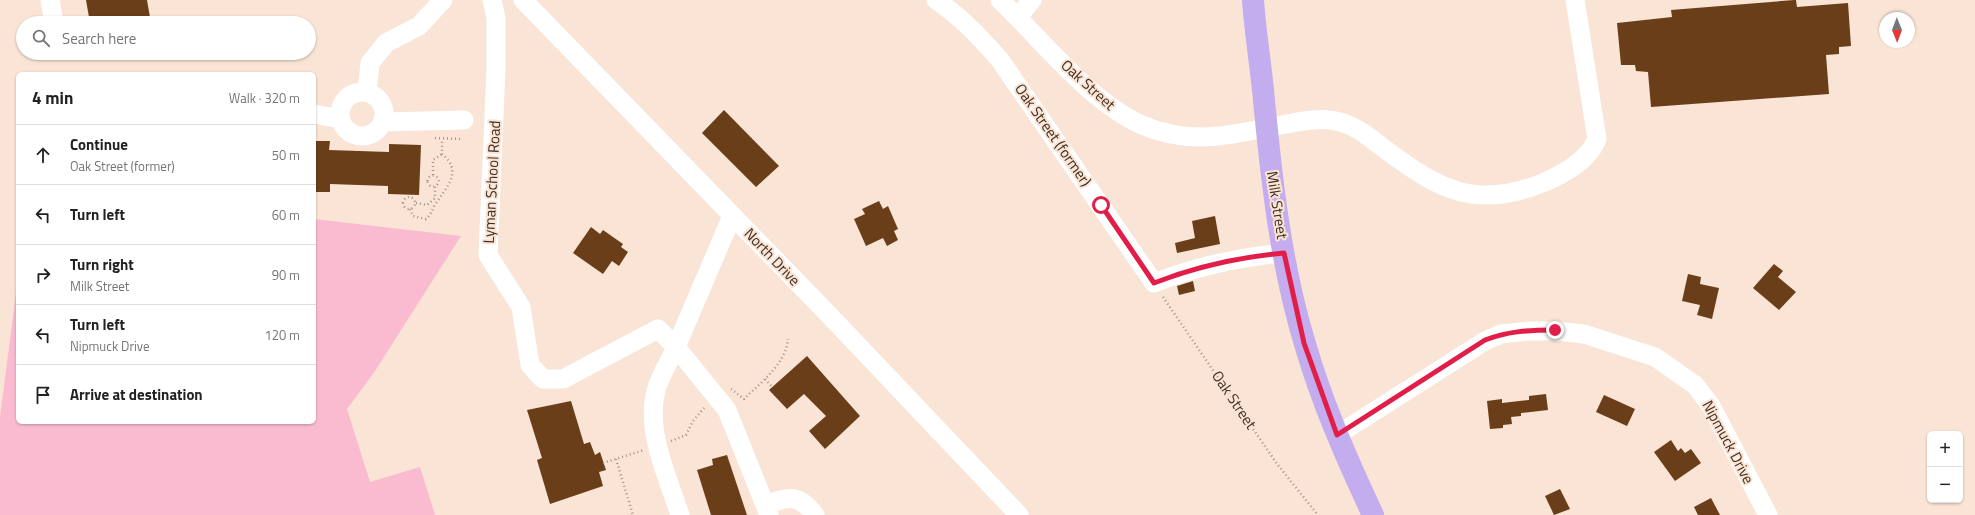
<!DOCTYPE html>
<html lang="en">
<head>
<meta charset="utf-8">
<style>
	body { margin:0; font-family:"Titillium Web",sans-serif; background:#f2f2f2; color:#222 }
	.controls { position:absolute; right:12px; bottom:12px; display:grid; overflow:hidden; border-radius:6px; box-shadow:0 1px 3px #0004 }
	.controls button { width:36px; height:36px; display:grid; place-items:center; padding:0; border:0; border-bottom:1px solid #e0e0e0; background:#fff; color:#222; font:20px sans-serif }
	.compass { position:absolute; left:1879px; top:12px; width:36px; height:36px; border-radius:50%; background:#fff; box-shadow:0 1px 3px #0004; rotate:179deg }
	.stop { position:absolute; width:12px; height:12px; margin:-9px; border:3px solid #e11d48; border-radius:50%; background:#fff }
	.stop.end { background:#e11d48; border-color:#fff; box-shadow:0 1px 4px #0008 }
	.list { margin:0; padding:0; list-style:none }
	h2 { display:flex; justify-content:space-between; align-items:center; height:52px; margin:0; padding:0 16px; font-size:17px }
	h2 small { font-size:13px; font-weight:400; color:#767676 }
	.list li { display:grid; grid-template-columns:26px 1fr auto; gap:12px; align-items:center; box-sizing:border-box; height:60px; padding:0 16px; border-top:1px solid #e0e0e0 }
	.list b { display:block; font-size:15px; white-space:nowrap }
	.list p { margin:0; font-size:13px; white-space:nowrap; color:#767676 }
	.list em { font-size:13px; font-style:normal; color:#767676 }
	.icon { flex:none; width:22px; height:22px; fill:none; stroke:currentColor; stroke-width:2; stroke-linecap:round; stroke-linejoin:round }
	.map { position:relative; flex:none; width:1975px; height:515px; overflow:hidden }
	.search { position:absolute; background:#fff; box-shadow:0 1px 3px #0004; left:16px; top:16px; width:300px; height:44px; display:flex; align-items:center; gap:10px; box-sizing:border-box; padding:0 14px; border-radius:22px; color:#767676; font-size:15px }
	.panel { position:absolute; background:#fff; box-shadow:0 1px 3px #0004; left:16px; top:72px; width:300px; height:352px; border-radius:6px }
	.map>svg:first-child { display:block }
	.green { fill:#fabbd0 }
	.building { fill:#6a3e19 }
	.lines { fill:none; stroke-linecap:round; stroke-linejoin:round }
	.path { stroke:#a89485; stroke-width:2.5; stroke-dasharray:1 3; stroke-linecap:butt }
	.minor { stroke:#fff; stroke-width:19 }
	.major { stroke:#c4adee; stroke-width:22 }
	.route { stroke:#e11d48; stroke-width:5 }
	.labels { text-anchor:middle; stroke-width:4; stroke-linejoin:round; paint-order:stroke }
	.street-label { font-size:15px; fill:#412d1e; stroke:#f9e4d5 }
</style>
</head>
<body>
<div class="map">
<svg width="1975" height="515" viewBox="0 0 1975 515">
	<rect width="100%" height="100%" fill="#f9e4d5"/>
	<!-- green -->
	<path class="green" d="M314 219 461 236 375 371 347 409 370 482 420 467 435 515H0V417L18 278V422H314Z"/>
	<!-- building -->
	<path class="building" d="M86 0H147L151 23H90Z
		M1794 0H1796L1797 7 1848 3 1851 46 1839 47V54L1826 55 1829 94 1651 107 1648 72 1636 71 1635 65H1621L1617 23 1672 17 1671 10Z
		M724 110 779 166 756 187 702 133Z
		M314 141H330L329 150 389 152V144L421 145 419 195 388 194V186L330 184V192H314Z
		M879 201 883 209 888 206 898 229 894 231 898 240 887 246 883 238 866 246 854 219 865 214 862 209Z
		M1215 216 1220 244 1177 253 1175 243 1195 238 1192 221Z
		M591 227 600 234 603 230 623 244 621 247 628 252 619 266 612 261 603 274 573 253Z
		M1774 264 1783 271 1778 277 1796 292 1779 310 1753 288Z
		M1688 274 1701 277 1700 284 1719 288 1712 319 1697 315 1700 305 1682 301Z
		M1193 281 1195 291 1179 295 1177 286Z
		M807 356 860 416 825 449 809 431 826 416 804 394 787 409 769 390Z
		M1546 394 1548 410 1521 413V416L1511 417 1512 424 1503 425V428L1490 429 1487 401 1502 399V403L1529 400V396Z
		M1604 395 1635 409 1627 426 1596 412Z
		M571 401 584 444 590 442 595 455 600 452 606 470 599 472 603 486 550 504 537 460 542 458 527 410Z
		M1671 440 1678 451 1681 448 1685 453 1691 449 1701 463 1675 481 1654 452Z
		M727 455 747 515H711L697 470 713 465 712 459Z
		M1560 489 1570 509 1554 515 1545 496Z
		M1711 498 1720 515H1698L1694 507Z"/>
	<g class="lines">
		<!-- path -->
		<path class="path" d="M435 138 460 139
			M433 175V160L442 154
			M427.5 181a5.5 5.5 0 1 1 11 0a5.5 5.5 0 1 1-11 0Z
			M403 203a6 6 0 1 1 12 0a6 6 0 1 1-12 0Z
			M416 203 427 205 435 198V186
			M410 209 413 216 426 219C431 215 432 209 436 203 447 187 463 171 442 154V139
			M1163 297 1277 464 1318 515
			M765 379 772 387
			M731 389 744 399C761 382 786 364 788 339
			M671 441 686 435 693 421 704 408
			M616 459 633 515
			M603 463 644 450"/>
		<!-- minor -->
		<path class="minor" d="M50 0 54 23
			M492 0 496 18V69L488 255 521 307 530 365 543 379H563L658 329 676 347C670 361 657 380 655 395 647 434 668 478 680 515
			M523 0 831 317 1019 515
			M936 0C961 17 980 37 1000 60L1154 283C1195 267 1240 257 1284 253
			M1000 0C1042 40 1089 101 1142 125 1190 146 1232 135 1281 125 1298 122 1319 117 1336 121 1356 125 1370 138 1386 150 1441 191 1477 210 1545 182 1565 173 1589 160 1597 139L1575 0
			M1018 17 1032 0
			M340 114a22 22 0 1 1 44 0a22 22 0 1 1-44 0Z
			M367 92 370 63 386 43 419 26 443 0
			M314 114 340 119
			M383 122 464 120
			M732 216 676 347 727 410 769 515
			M1337 435 1485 341 1501 334 1528 331H1555L1584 334 1655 357 1695 385 1711 406 1768 515
			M766 505C789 496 799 494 815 515"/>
		<!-- major -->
		<path class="major" d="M1253 0C1255 30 1260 60 1263 90 1271 175 1280 262 1305 344 1322 403 1347 459 1373 515"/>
	</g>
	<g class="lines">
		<!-- route -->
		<path class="route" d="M1101 205 1154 283C1195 267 1240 257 1284 253L1304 343 1337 435 1485 340C1508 331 1530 330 1555 330"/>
	</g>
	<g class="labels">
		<!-- street labels -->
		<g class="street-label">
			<text transform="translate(1088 85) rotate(42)" y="5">Oak Street</text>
			<text transform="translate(1053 135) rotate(55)" y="5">Oak Street (former)</text>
			<text transform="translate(492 182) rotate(-87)" y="5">Lyman School Road</text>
			<text transform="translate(1277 205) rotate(81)" y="5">Milk Street</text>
			<text transform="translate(772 257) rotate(46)" y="5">North Drive</text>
			<text transform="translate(1234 400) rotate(56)" y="5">Oak Street</text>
			<text transform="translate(1728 442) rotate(62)" y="5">Nipmuck Drive</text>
		</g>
	</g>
</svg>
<div class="controls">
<button>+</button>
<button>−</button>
</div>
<svg class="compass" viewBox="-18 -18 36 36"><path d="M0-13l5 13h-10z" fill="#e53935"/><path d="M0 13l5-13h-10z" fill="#767676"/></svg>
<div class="stop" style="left:1101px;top:205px"></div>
<div class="stop end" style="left:1555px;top:330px"></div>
<div class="search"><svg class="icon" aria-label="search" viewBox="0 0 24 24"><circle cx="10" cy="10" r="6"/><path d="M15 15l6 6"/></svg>Search here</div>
<section class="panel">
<h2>4 min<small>Walk · 320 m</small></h2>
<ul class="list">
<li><svg class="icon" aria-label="ahead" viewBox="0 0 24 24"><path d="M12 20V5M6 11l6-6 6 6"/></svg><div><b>Continue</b><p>Oak Street (former)</p></div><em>50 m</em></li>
<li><svg class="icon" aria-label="left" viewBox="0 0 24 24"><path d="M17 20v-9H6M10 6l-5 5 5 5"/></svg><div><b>Turn left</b></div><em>60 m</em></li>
<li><svg class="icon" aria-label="right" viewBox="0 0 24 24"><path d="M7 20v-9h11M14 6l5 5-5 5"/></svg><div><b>Turn right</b><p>Milk Street</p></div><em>90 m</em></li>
<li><svg class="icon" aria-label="left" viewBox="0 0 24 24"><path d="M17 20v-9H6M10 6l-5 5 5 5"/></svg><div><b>Turn left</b><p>Nipmuck Drive</p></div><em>120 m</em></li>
<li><svg class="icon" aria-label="arrive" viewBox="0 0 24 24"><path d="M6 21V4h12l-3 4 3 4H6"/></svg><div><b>Arrive at destination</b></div></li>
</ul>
</section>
</div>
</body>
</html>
